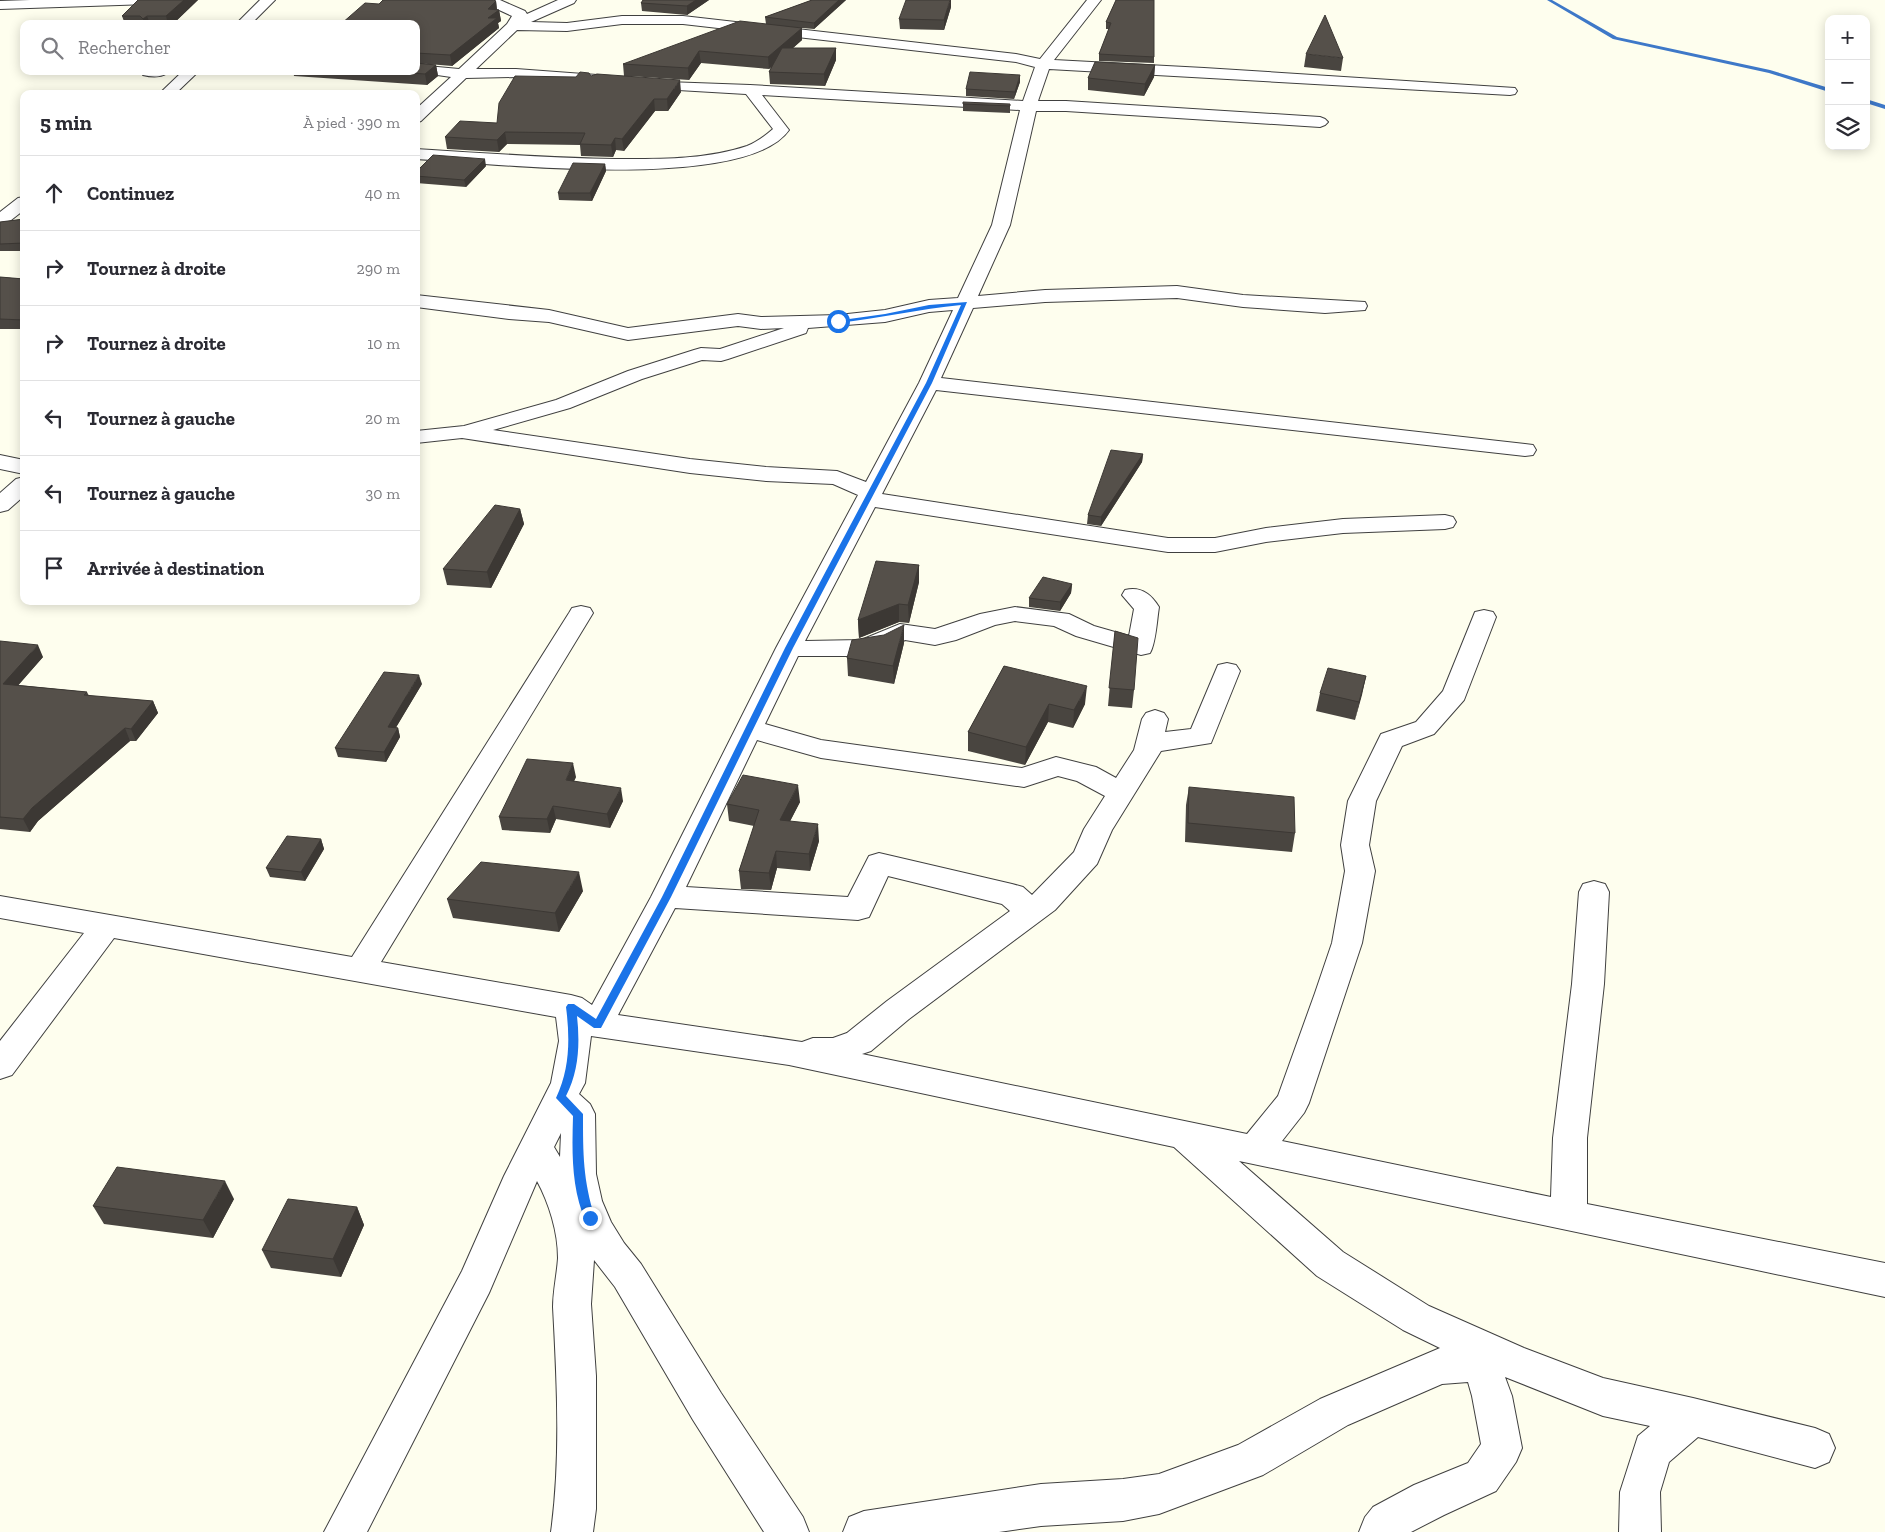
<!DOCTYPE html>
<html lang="fr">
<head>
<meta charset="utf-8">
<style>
	body { margin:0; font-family:"Zilla Slab",serif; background:#f7f7f7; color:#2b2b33 }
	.controls { position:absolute; right:15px; top:15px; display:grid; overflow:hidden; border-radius:10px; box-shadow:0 2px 12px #0003 }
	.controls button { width:45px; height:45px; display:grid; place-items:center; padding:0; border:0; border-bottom:1px solid #e1e1e2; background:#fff; color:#2b2b33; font:25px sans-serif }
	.stop { position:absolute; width:15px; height:15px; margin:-11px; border:4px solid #1a73e8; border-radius:50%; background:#fff }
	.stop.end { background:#1a73e8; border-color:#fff; box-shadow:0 1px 5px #0008 }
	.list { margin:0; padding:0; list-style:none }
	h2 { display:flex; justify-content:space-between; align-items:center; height:65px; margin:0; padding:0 20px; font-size:21px }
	h2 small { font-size:16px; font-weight:400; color:#7c7c81 }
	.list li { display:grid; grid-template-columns:32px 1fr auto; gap:15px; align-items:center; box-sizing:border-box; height:75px; padding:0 20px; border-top:1px solid #e1e1e2 }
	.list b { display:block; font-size:19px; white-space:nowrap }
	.list em { font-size:16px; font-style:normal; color:#7c7c81 }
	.icon { flex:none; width:28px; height:28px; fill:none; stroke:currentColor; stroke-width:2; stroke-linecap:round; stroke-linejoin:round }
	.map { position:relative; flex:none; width:1885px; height:1532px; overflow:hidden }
	.search { position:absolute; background:#fff; box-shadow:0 2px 12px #0003; left:20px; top:20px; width:400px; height:55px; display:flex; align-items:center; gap:12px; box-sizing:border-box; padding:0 18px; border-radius:10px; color:#7c7c81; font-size:19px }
	.panel { position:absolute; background:#fff; box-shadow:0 2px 12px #0003; left:20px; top:90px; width:400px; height:515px; border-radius:10px }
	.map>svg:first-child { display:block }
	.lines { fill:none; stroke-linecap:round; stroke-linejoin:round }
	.stream { fill:#3e78c8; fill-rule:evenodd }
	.minor-casing { stroke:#404040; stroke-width:2 }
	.minor { fill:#fff; fill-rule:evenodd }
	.wall { fill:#494540 }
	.shaded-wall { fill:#3c3834 }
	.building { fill:#55504a; stroke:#3c3834 }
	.route { fill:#1a73e8 }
</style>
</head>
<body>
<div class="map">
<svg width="1885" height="1532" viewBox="0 0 1885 1532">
	<rect width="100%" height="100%" fill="#fefeee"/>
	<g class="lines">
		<!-- stream -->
		<path class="stream" d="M1547 0H1552L1617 37 1770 70 1829 88V92L1769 73 1613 39Z
			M1866 99 1885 105V109L1866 103Z"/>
		<defs>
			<path id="minor" d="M30 0H156L149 4 0 9V1Z
				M260 0H275L251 24H236Z
				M482 0H500L525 11 527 14 558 0H576L574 3 531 22 567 23 622 16H683L1016 54 1040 59 1087 0H1101L1054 60 1204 68 1515 88 1517 91 1515 94 1510 95 1049 69 1038 101H1066L1320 117 1325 119 1328 122 1325 125 1320 127 1066 111H1036L1010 225 978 296 1045 290 1177 286 1243 295 1365 302 1367 306 1365 310 1325 313 1243 307 1177 298 1045 302 973 308 941 378 1525 444 1533 445 1536 450 1533 455 1525 456 936 390 882 494 1168 538H1215L1266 528 1343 519 1445 515 1453 517 1456 522 1453 527 1445 529 1343 533 1266 542 1215 552H1168L875 507 805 641 861 640 900 624 935 629 980 614 1015 607 1069 614 1094 626 1129 636 1134 609 1122 595 1125 590C1141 586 1151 594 1159 607 1157 619 1156 643 1150 653L1141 655 1076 636 1054 626 1015 621 995 625 956 640 935 645 905 640 884 651 861 656H798L765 724 821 740 1022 768 1056 757 1096 767 1116 778 1134 750 1142 719 1146 713 1155 710 1164 713 1168 719 1165 732 1191 729 1218 665 1227 663 1236 665 1240 671 1211 743 1161 751 1112 830 1097 864 1055 910 909 1019 871 1051 862 1054 1247 1134 1278 1096 1315 993 1332 943 1345 871 1341 845 1348 801 1381 734 1416 722 1443 691 1475 612 1484 610 1493 612 1496 617 1464 700 1434 734 1402 746 1376 801 1369 845 1375 871 1362 943 1309 1103 1304 1113 1282 1141 1551 1197 1553 1138 1572 984 1579 892 1583 884 1594 881 1605 884 1609 892 1604 984 1587 1138V1204L1885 1263V1297L1239 1161 1343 1252 1429 1306 1524 1348 1603 1378 1693 1398 1815 1428 1829 1434 1835 1448 1829 1462 1815 1468 1698 1437 1669 1462 1660 1492 1661 1532H1619L1620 1492 1638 1436 1650 1426 1603 1416 1505 1377 1512 1396 1522 1448 1516 1462 1496 1491 1444 1515 1411 1532H1359L1365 1517 1373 1507 1414 1485 1468 1463 1481 1444 1472 1396 1468 1382 1442 1384 1348 1425 1263 1475 1159 1514 1123 1521 1041 1526 999 1532H843L849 1517 864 1511 1041 1484 1123 1479 1159 1474 1238 1445 1320 1399 1440 1348 1403 1330 1317 1276 1174 1147 789 1065 591 1036 585 1083 579 1094 590 1104 595 1114 596 1174 602 1201 611 1222 624 1243 641 1264 721 1393 803 1517 809 1532H764L693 1420 615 1287 594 1260 591 1304 596 1376V1509L593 1532H551C561 1459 557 1381 553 1307 553 1291 557 1274 558 1258 558 1232 549 1203 537 1181L489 1293 367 1532H324L462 1271 504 1176 551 1083 559 1041 556 1017 114 938 12 1075 0 1079V1041L84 933 0 918V896L352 957 569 613 572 608 581 606 590 608 593 613 381 962 571 995 582 998 592 1005 651 897 776 648 858 495 833 484 766 481 690 473 462 438 416 443V431L464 426 556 400 628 371 694 350 701 348 720 349 784 328 761 329 738 326 628 340 549 322 509 319 416 307V295L549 310 628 328 738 314 761 317 838 315 885 310 929 300 958 298 992 225 1020 110 762 95 789 130C745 193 489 163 416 159V149C482 153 548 158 615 159 658 159 705 160 747 146 757 142 765 136 773 129L746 94 644 88 639 87 637 84 639 81 750 85 1023 101 1035 67 1016 62 683 24H622L567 31 517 30 476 69H516L597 75 602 76 604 79 602 82 597 83 516 77 466 78 421 121 416 123V109L451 77 410 71H416V65L459 69 507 24 512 16 484 3ZM953 310 919 383 866 482 837 471 766 467 690 459 493 430 570 408 642 379 702 360 721 361 728 359 806 333 808 328 885 322 929 312ZM757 740 821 758 1024 787 1058 776 1077 781 1105 796 1084 829 1074 852 1032 895 1023 887 1012 884 879 853 869 856 848 897 686 887ZM888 876 1002 904 1010 911 887 1001 847 1033 833 1038H813L802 1042 618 1015 675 908 858 920 869 917ZM561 1133 560 1157 554 1147Z
				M169 71C164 78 151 77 143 75L141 72Z
				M183 71H199L175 94H159Z
				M24 197V210L6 224 0 225V212L18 198Z
				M0 455 24 460V474L0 469Z
				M24 477V496L8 510 0 512V493L16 479Z"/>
		</defs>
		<!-- minor casing -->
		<use href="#minor" class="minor-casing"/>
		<!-- minor -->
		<use href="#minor" class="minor"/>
	</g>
	<!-- wall -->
	<path class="wall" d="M138 0H198L173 24H125L122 16Z
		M643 0H709L687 15 642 11 641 3Z
		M812 0H846L814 29 802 28V40L793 48H836V60L825 86 770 84 769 72 771 67 769 69 701 63 689 80 629 76 681 92 668 111H655L624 151 616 150 613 157 581 156 580 145 507 144 499 152 447 149 445 137 497 123 576 77 591 76H624L623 64 766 24 765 17Z
		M1116 0 1154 57V63L1099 61V54L1109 29H1106V22Z
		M496 1 497 10H499L501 21 498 23 499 28 452 66 416 63 436 65 438 76 427 85 294 76 293 71H416V24L379 4Z
		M951 7 944 30 900 29 899 19Z
		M1306 54 1343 58 1341 71 1304 67Z
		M1155 65 1154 77 1144 96 1088 90V78Z
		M1020 82 1014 99 966 96V89Z
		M963 104H1010V113L963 111Z
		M605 164 606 171 592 201 559 200 558 193Z
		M486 166 466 187 416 183V172Z
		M24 219V251H0V222Z
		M0 277 24 279V329H0Z
		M1143 454 1142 462 1101 526 1087 524 1088 515Z
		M520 509 524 524 491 588 447 585 443 569Z
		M919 565V582L909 623 899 622 859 638 858 620Z
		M1072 584 1071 593 1060 611 1029 607V598Z
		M1115 631 1134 690 1132 708 1108 706Z
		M0 641 43 657 18 685 87 692 89 696 153 701 158 713 136 741H130L38 821 30 832 0 829Z
		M904 643 894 684 848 676 847 658Z
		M1004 666 1085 704 1073 728 1048 722 1025 765 968 751V732Z
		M1366 676 1355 720 1316 711 1320 693Z
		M422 684 396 727 398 728 400 737 386 762 338 757 335 748Z
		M576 777 574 781 623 801 610 828 556 819 550 833 502 830 499 817Z
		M1189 787 1295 833 1292 852 1185 842 1186 805Z
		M800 802 790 821 819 841 810 871 777 868 771 890 741 889 739 871 754 826 729 821 727 804Z
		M321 839 324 849 305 881 270 877 266 868Z
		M583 891 559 932 453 918 447 899Z
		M234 1199 213 1238 104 1224 93 1206Z
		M357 1207 364 1225 341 1277 271 1268 262 1250Z"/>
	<!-- shaded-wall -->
	<path class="shaded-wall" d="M184 0H198L173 24H168L166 16Z
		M696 0H709L687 15V6Z
		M839 0H846L814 29V23Z
		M950 0H951V7L944 30V20Z
		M496 1 497 11 499 10 501 21 498 23 499 28 452 66 450 55 488 9Z
		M147 16 150 24H145L143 19Z
		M802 28V40L769 69 768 57Z
		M836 48V60L825 86 824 74Z
		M699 51 701 63 689 80 688 68Z
		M436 65 438 76 427 85 425 74Z
		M1155 65 1154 77 1144 96 1145 84Z
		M1020 75V82L1014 99 1015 92Z
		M680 80 681 92 668 111 667 99Z
		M654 99 655 111 624 151 622 139Z
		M505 132 507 144 499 152 497 140Z
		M615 138 616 150 613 157 611 145Z
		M485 159 486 166 466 187 464 180Z
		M605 164 606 171 592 201 590 193Z
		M1143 454 1142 462 1101 526V517Z
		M520 509 524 524 491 588 487 572Z
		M919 565V582L909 623 908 605Z
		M1072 584 1071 593 1060 611V602Z
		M899 604V622L859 638 858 620Z
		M904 625V643L894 684 893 666Z
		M38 645 43 657 9 696 3 684Z
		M419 675 422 684 391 736 388 727Z
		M1366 676 1362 695 1355 720 1359 702Z
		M1087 686 1085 704 1073 728 1074 710Z
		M153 701 158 713 136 741 131 729Z
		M1049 704 1048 722 1025 765 1026 747Z
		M125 728 130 741 38 821 30 832 23 819 32 808Z
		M398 728 400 737 386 762 384 752Z
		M573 763 576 777 568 793 566 780Z
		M798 785 800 802 782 837 780 820Z
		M621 788 623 801 610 828 607 814Z
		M553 806 556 819 550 833 547 819Z
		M818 824 819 841 810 871 809 854Z
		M321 839 324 849 305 881 301 872Z
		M776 851 777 868 771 890 769 873Z
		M579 872 583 891 559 932 555 913Z
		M225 1181 234 1199 213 1238 203 1220Z
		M357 1207 364 1225 341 1277 333 1259Z"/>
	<!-- building -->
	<path class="building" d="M138 0H184L166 16H147L143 19 140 16H122Z
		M383 0H493L496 1 488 9 499 10 488 18H497L450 55 416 53V24H341L365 3 379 4Z
		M643 0H696L687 6 641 3Z
		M812 0H839L814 23 765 17Z
		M906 0H950L944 20 899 19Z
		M1116 0H1154V57L1099 54 1111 23 1106 22Z
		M1325 15 1343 58 1306 54Z
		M740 21 802 28 768 57 699 51 688 68 623 64Z
		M782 48H836L824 74 769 72Z
		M1095 62 1155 65 1145 84 1088 78Z
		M416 63 436 65 425 74 380 71H416Z
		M580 72 589 73 591 76 597 74 680 80 667 99H654L622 139 615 138 611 145 580 144 585 133 505 132 497 140 445 137 460 121 497 123 499 103 515 76 576 77Z
		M970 72 1020 75 1015 92 966 89Z
		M963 102 1010 104V106L963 104Z
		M433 155 485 159 464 180 416 176V172Z
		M573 163 605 164 590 193H558Z
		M24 219V243L0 244V222Z
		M0 277 24 279V320L0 319Z
		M1111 450 1143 454 1101 517 1088 515Z
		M495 505 520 509 487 572 443 569Z
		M876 561 919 565 908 605 899 604 858 620Z
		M1043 577 1072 584 1060 602 1029 598Z
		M904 625 893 666 847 658 852 640 884 635Z
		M1115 631 1138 638 1134 690 1109 688Z
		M0 641 38 645 3 684 87 692 84 695 153 701 131 729 125 728 32 808 23 819 0 817Z
		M1004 666 1087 686 1074 710 1049 704 1026 747 968 732Z
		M1328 668 1366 676 1359 702 1320 693Z
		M384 672 419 675 388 727 398 728 384 752 335 748Z
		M527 759 573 763 566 780 621 788 607 814 553 806 547 819 499 817Z
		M743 775 798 785 780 820 818 824 809 854 776 851 769 873 739 871 759 810 727 804Z
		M1189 787 1294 797 1295 833 1188 823Z
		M287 836 321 839 301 872 266 868Z
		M481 862 579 872 555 913 447 899Z
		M117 1167 225 1181 203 1220 93 1206Z
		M288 1199 357 1207 333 1259 262 1250Z"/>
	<!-- route -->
	<path class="route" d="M967 302 932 383 793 648 671 897 601 1028H594L577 1016C580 1043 579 1071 566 1096L583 1114C583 1154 583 1180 595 1218L590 1223 586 1222C571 1188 572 1152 573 1116L556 1098C570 1069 570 1038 566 1007L568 1004H574L596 1019 662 897 785 648 926 383 961 305C920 309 879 318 838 323L835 321 885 314 929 305Z"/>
</svg>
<div class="controls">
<button>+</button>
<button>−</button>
<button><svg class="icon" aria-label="layers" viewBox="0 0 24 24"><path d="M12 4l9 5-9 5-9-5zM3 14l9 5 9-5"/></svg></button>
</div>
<div class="stop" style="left:838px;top:321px"></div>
<div class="stop end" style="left:590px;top:1218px"></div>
<div class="search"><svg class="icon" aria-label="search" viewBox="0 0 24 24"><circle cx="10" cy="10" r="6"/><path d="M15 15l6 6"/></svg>Rechercher</div>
<section class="panel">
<h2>5 min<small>À pied · 390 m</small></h2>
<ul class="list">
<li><svg class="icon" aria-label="ahead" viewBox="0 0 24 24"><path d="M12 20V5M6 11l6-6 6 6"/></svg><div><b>Continuez</b></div><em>40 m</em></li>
<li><svg class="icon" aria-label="right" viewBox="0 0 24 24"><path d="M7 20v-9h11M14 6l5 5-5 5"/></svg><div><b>Tournez à droite</b></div><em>290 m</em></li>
<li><svg class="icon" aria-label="right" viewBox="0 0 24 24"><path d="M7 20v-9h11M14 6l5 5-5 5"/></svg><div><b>Tournez à droite</b></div><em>10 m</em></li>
<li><svg class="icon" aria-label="left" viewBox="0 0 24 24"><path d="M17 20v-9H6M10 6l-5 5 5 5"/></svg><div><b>Tournez à gauche</b></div><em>20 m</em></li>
<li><svg class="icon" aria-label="left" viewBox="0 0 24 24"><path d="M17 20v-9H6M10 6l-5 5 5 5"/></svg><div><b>Tournez à gauche</b></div><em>30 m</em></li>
<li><svg class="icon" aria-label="arrive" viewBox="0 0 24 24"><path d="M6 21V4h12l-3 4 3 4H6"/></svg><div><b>Arrivée à destination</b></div></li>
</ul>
</section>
</div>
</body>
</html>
